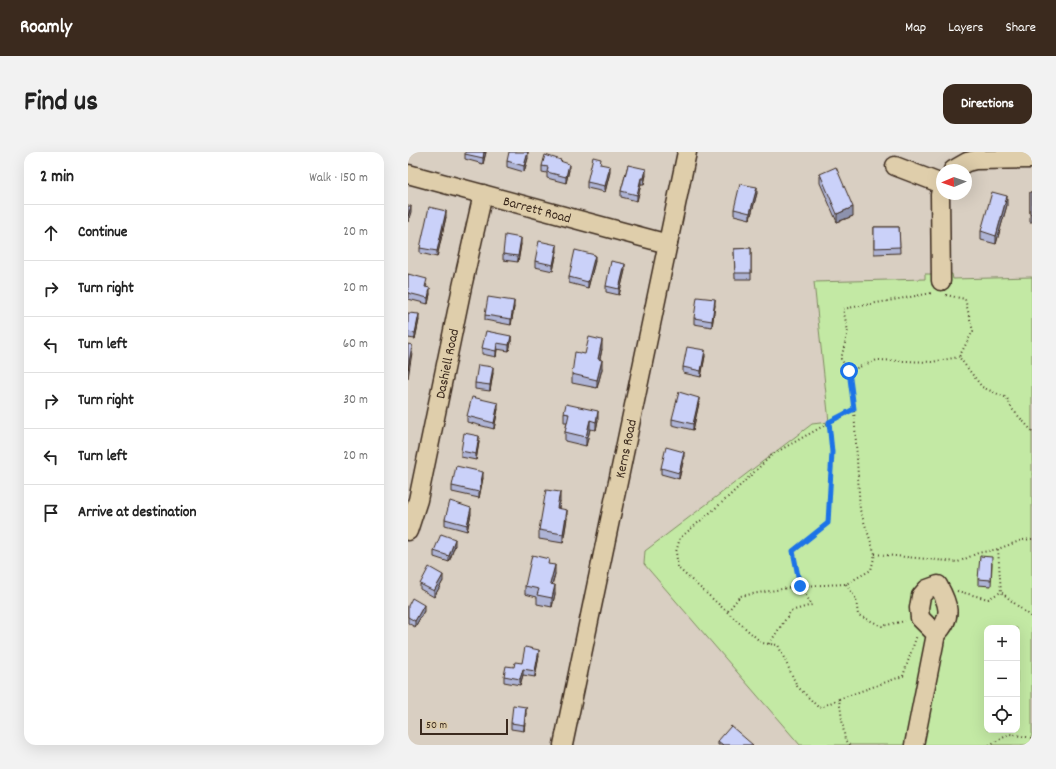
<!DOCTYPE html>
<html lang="en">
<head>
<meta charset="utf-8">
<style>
	body { margin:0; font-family:Dekko,sans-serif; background:#f2f2f2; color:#222 }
	.controls { position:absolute; right:12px; bottom:12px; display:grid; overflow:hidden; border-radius:8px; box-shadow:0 4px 16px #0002 }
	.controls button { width:36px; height:36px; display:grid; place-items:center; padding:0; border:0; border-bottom:1px solid #e0e0e0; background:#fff; color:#222; font:20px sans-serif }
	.compass { position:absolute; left:528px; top:12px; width:36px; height:36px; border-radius:50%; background:#fff; box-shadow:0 4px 16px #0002; rotate:268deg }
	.scale { position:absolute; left:12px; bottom:10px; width:88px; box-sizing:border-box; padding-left:4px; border:2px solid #3b2a1e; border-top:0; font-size:11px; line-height:14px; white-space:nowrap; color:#3b2a1e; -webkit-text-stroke:3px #dfceab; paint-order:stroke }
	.stop { position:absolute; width:12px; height:12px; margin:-9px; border:3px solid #1a73e8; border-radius:50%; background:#fff }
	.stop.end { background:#1a73e8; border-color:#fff; box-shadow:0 1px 4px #0008 }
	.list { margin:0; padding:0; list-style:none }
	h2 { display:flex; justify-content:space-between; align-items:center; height:52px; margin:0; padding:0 16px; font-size:17px }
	h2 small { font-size:13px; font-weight:400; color:#767676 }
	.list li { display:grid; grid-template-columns:26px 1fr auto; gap:12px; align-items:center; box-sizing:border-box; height:56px; padding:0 16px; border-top:1px solid #e0e0e0 }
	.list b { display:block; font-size:15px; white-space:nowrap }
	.list em { font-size:13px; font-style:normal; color:#767676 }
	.icon { flex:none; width:22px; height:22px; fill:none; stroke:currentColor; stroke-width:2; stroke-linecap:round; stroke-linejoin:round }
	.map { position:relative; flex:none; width:624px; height:593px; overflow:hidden; border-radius:12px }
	header { display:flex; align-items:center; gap:24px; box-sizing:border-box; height:56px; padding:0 20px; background:#3b2a1e; color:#fff }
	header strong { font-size:19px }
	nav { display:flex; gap:22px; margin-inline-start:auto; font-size:14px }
	.intro { display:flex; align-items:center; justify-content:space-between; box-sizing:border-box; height:96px; padding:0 24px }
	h1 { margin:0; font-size:28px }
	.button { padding:10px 18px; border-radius:12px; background:#3b2a1e; color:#fff; font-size:14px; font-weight:700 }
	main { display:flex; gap:24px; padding:0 24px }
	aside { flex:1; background:#fff; border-radius:12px; box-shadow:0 4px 16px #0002 }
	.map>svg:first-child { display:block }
	.green { fill:#c3e9a4; stroke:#7f8a61; fill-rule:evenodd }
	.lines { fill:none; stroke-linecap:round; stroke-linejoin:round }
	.minor-casing { stroke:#3b2a1e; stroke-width:21 }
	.path { stroke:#3b2a1e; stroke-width:2; stroke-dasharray:1 3; stroke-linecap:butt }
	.minor { stroke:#dfceab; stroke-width:18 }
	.wall { fill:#aeb4d6; stroke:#3b2a1e }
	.shaded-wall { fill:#8d92ae; stroke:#3b2a1e }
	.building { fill:#cad1f9; stroke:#3b2a1e }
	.route { stroke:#1a73e8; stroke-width:5 }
	.labels { text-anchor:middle; stroke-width:4; stroke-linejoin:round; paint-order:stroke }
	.street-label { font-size:14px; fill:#3b2a1e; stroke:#dfceab }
</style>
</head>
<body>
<header>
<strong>Roamly</strong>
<nav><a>Map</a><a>Layers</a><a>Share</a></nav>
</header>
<div class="intro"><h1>Find us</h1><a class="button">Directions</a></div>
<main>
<aside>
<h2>2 min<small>Walk · 150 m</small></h2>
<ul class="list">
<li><svg class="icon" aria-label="ahead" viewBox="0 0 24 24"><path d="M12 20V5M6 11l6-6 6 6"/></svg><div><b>Continue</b></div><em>20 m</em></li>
<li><svg class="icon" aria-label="right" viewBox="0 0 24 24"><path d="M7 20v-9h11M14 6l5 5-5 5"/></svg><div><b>Turn right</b></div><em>20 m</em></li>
<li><svg class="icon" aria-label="left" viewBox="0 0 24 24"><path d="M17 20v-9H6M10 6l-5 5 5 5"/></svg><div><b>Turn left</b></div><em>60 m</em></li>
<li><svg class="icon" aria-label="right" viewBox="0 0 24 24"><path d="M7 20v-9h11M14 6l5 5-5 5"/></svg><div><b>Turn right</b></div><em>30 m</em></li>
<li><svg class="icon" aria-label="left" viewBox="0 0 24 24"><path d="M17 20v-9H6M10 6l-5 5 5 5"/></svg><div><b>Turn left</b></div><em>20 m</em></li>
<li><svg class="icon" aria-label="arrive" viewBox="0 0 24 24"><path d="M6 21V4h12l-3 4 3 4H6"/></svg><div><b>Arrive at destination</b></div></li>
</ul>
</aside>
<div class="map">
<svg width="624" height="593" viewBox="0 0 624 593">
	<rect width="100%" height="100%" fill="#d9cfc2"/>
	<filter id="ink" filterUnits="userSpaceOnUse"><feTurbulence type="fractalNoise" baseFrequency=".025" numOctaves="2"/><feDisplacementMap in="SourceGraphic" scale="8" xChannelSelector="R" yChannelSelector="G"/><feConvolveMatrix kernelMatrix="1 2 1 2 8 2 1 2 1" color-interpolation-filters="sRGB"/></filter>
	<g filter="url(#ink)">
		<!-- green -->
		<path class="green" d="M517 122H544L545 127 624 125V593H392L236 412 237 399 404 272 421 270 406 130 517 127ZM579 476H609V578H579Z"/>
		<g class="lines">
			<defs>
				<g id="minor">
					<path d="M487 14 534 32"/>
					<path d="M545 18 559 10 567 8 624 7"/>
					<path id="s1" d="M0 22 260 92"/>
					<path d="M533 129 532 43 534 35"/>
					<path id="s2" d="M0 379 10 348 54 135 75 42"/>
					<path id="s3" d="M155 593 279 0"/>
					<path d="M506 593 528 482C546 465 540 451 530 433L519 437 513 444 511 456 512 466 528 482"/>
				</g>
			</defs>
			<!-- minor casing -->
			<use href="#minor" class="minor-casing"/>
			<!-- path -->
			<path class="path" d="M538 143 557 147 565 179 551 205 574 235 599 246 604 257 624 279
				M441 219 469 208 524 210 551 205
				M624 387 614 388 590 397 593 440 624 466
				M467 402 550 410 570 401 590 397
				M438 432 448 447 450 463 474 474 497 469
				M549 439 580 447 593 440
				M320 459 332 444 392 434 438 432 463 418 467 402 452 358 446 257
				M361 492 383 459 404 453 392 434 385 399 420 371 424 300 421 270
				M431 547 495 524 509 483
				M441 593 437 588 431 547 411 556 389 534 370 493 354 491 270 416 268 400 272 386 317 348 365 302 446 257 441 219 433 207 440 179 435 157 524 141
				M581 593 602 582 624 586"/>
			<!-- minor -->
			<use href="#minor" class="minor"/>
		</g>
		<!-- wall -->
		<path class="wall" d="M78 0 75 12 57 7V2Z
			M120 6 116 20 99 15V9Z
			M153 9 161 18 158 31 139 26V21L134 20V14Z
			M193 12 202 20 197 40 179 36V30Z
			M220 13 238 23 236 32H233L229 49 213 45V39Z
			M412 22 445 64 429 70 412 31Z
			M622 40H624V70H622Z
			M349 41 342 67 326 63V57Z
			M599 53 588 92 573 88V79Z
			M38 65 29 105 12 101V96Z
			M466 75H491L492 101 466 102Z
			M113 92 110 110 95 108V102Z
			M343 96V127H327L326 97Z
			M149 99 145 119 127 115V109Z
			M187 109 180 136 161 131V125Z
			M217 118 211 143 198 140V134Z
			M0 122 19 133 18 135 22 142 20 152 0 147Z
			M307 153 304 175 286 172V166Z
			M106 155 103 173 77 168V163Z
			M0 161 11 168 7 187 0 186Z
			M103 184V190L101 199 89 197 88 205 74 202V196Z
			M194 197 192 207 194 217 189 236 164 231V222L177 202Z
			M297 204 293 225 275 221V215Z
			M85 221 82 239 67 237V231Z
			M291 251 285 278 264 273V267Z
			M90 257 86 277 59 270V264Z
			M156 261 190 268 188 278 182 277 178 294 157 289V280L159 270H156Z
			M71 290 68 308 53 305V299Z
			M276 306 271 327 253 322V316Z
			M75 326 71 346 44 340V334Z
			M152 349 151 356 159 366 155 391 131 387V378Z
			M63 362 59 379 37 373V367Z
			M47 393 41 410 26 405V399Z
			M584 411 583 434 570 433V427Z
			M141 412 147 422 144 432 147 442 144 455 129 452V445L117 442V434Z
			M35 429 26 445 12 437V432Z
			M0 454 16 459 7 475 0 471Z
			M131 504 127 525 115 523 112 533 96 530V524L106 515 114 511Z
			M118 561 116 579 103 577V571Z
			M310 589 345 593H310Z"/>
		<!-- shaded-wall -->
		<path class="shaded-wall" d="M76 0H78L75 12V6Z
			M120 0V6L116 20V14Z
			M161 12V18L158 31V25Z
			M202 14V20L197 40V34Z
			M238 17V23L236 32V26Z
			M233 26V32L229 49V43Z
			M349 35V41L342 67V61Z
			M599 44V53L588 92V84Z
			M3 54V60L0 70V64Z
			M445 55V64L429 70V62Z
			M38 59V65L29 105V99Z
			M113 86V92L110 110V104Z
			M149 93V99L145 119V113Z
			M187 103V109L180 136V130Z
			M217 112V118L211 143V137Z
			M22 136V142L20 152V146Z
			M307 147V153L304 175V169Z
			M106 149V155L103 173V167Z
			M11 162V168L7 187V181Z
			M103 184V190L101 199V193Z
			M194 188V197L190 216V207Z
			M89 191V197L88 205V199Z
			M4 193V201L0 226V217Z
			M297 198V204L293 225V219Z
			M194 208V217L189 236V228Z
			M85 215V221L82 239V233Z
			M291 246V251L285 278V272Z
			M90 251V257L86 277V271Z
			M190 259V268L188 278V270Z
			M182 268V277L178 294V285Z
			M71 284V290L68 308V302Z
			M276 300V306L271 327V321Z
			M75 320V326L71 346V340Z
			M152 340V349L149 365V356Z
			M63 356V362L59 379V373Z
			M159 358V366L155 391V382Z
			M47 387V393L41 410V404Z
			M147 413V422L142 441V432Z
			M35 423V429L26 445V439Z
			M147 433V442L144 455V446Z
			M16 453V459L7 475V469Z
			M131 498V504L127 525V519Z
			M115 517V523L112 533V527Z
			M118 555V561L116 579V573Z"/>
		<!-- building -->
		<path class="building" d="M57 0H76L75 6 57 2Z
			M101 0H120L116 14 99 9Z
			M137 3 153 8 152 9 161 12 158 25 139 20 140 15 134 14Z
			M185 5 193 7 192 12 202 14 197 34 179 30Z
			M220 13 238 17 236 26H233L229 43 213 39Z
			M428 15 445 55 429 62 412 22Z
			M332 32 349 35 342 61 326 57Z
			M584 40 599 44 588 84 573 79Z
			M622 40H624V62H622Z
			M0 54H3L0 64Z
			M21 55 38 59 29 99 12 96Z
			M466 75H491L492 95 466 96Z
			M97 83 113 86 110 104 95 102Z
			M131 89 149 93 145 113 127 109Z
			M343 96V121H327L326 97Z
			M167 98 187 103 180 130 161 125Z
			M203 109 217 112 211 137 198 134Z
			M0 122 19 127 17 135 22 136 20 146 0 141Z
			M80 145 106 149 103 167 77 163Z
			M289 145 307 147 304 169 286 166Z
			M0 161 11 162 7 181 0 180Z
			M78 179 103 184 101 193 89 191 88 199 74 196Z
			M181 185 194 188 190 207 194 208 189 228 164 222 167 200 177 202Z
			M0 192 4 193 0 217Z
			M279 195 297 198 293 219 275 215Z
			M70 213 85 215 82 233 67 231Z
			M271 240 291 246 285 272 264 267Z
			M64 245 90 251 86 271 59 264Z
			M158 252 190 259 188 270 182 268 178 285 157 280 161 262 156 261Z
			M56 281 71 284 68 302 53 299Z
			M258 295 276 300 271 321 253 316Z
			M48 314 75 320 71 340 44 334Z
			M138 338 152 340 149 356 159 358 155 382 131 378Z
			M42 349 63 356 59 373 37 367Z
			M33 382 47 387 41 404 26 399Z
			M124 403 141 407 140 412 147 413 142 432 147 433 144 446 129 443 131 437 117 434Z
			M572 404 584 405 583 428 570 427Z
			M21 415 35 423 26 439 12 432Z
			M4 446 16 453 7 469 0 465V454Z
			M117 495 131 498 127 519 115 517 112 527 96 524 98 514 106 515 107 510 114 511Z
			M105 553 118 555 116 573 103 571Z
			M323 574 345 593H315L310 589Z"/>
	</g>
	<g class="lines" filter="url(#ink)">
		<!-- route -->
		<path class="route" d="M392 434 385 399 420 371 424 300 421 270 446 257 441 219"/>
	</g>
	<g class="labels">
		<!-- street labels -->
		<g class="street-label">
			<text dy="5" stroke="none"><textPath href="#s1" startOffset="134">Barrett Road</textPath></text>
			<text dy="5" stroke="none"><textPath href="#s2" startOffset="172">Dashiell Road</textPath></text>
			<text dy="5" stroke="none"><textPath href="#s3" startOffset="303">Kerns Road</textPath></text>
		</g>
	</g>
</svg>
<div class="controls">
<button>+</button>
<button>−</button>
<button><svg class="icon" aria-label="locate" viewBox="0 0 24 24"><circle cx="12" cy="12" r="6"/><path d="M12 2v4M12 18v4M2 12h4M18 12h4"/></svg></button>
</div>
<svg class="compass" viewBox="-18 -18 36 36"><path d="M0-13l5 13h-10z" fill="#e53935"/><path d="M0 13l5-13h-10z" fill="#767676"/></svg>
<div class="scale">50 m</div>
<div class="stop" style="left:441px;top:219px"></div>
<div class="stop end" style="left:392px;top:434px"></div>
</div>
</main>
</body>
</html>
